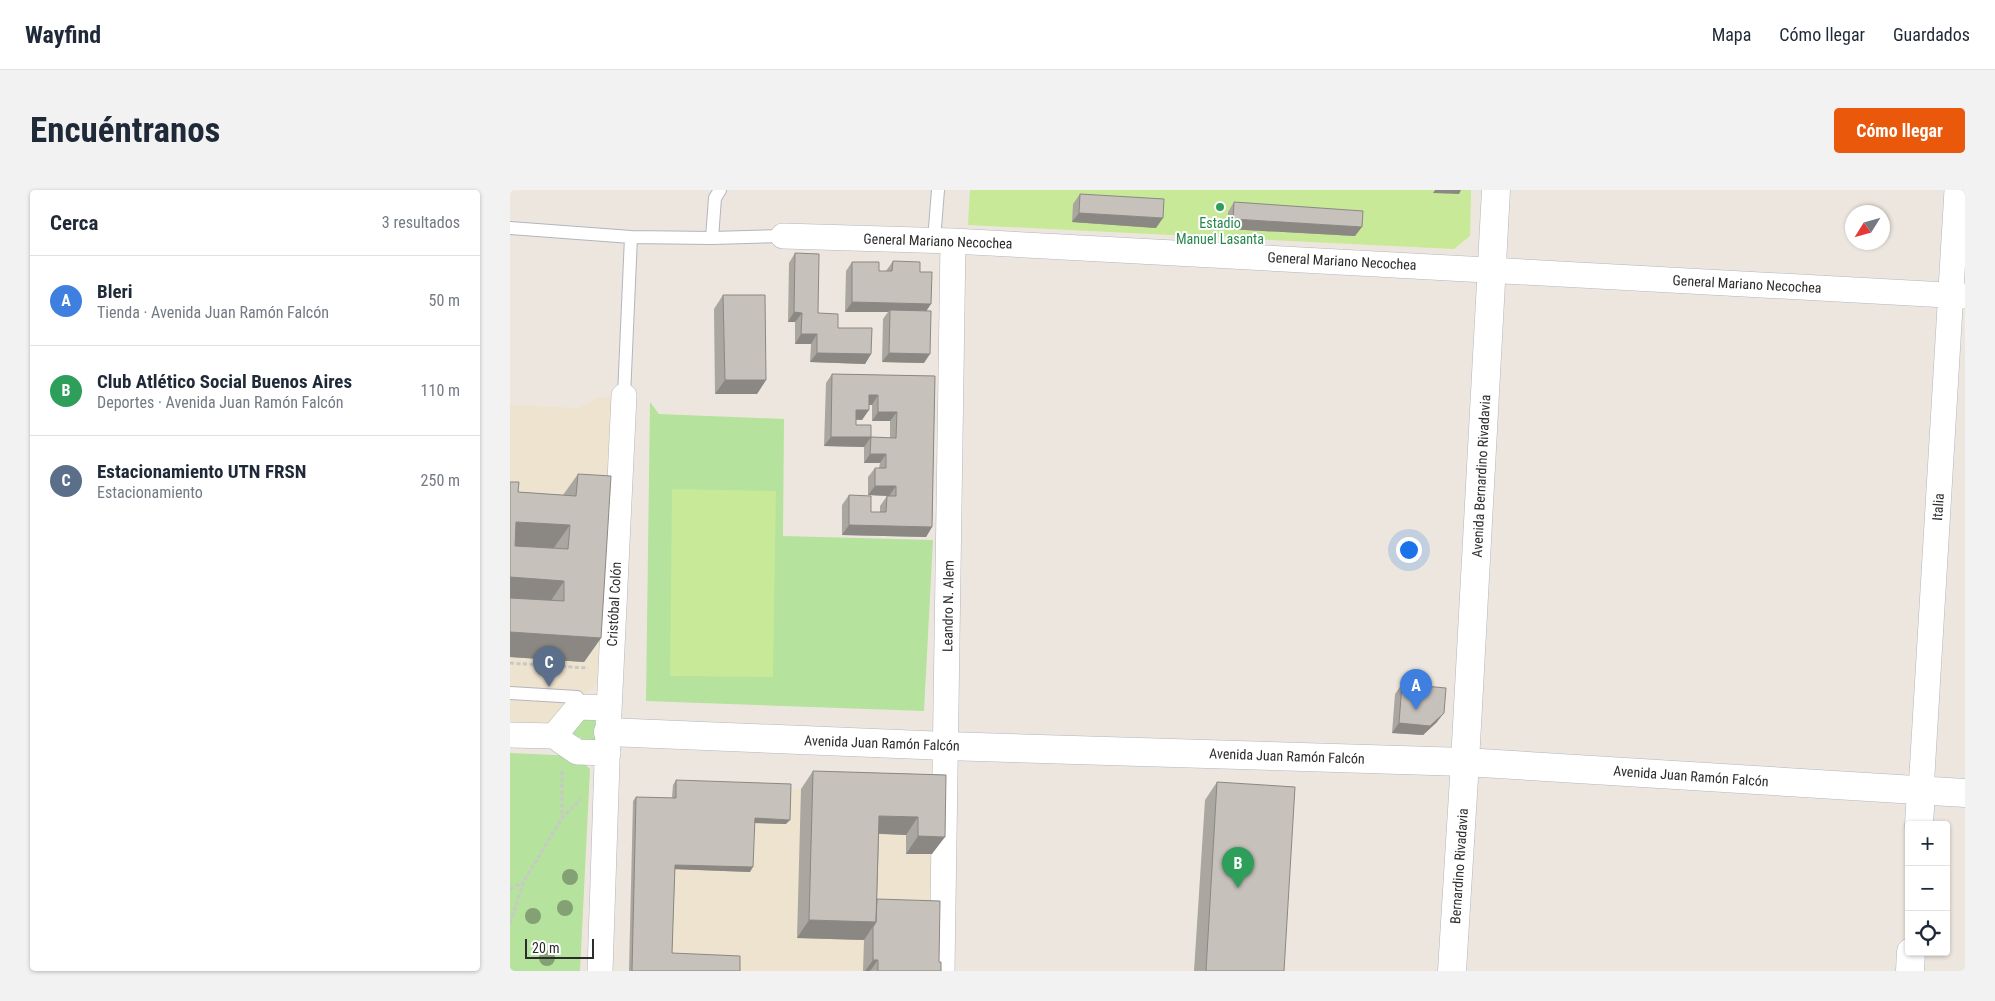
<!DOCTYPE html>
<html lang="es">
<head>
<meta charset="utf-8">
<style>
	body { margin:0; font-family:"Roboto Condensed",sans-serif; background:#f2f2f3; color:#1f2937 }
	.controls { position:absolute; right:15px; bottom:15px; display:grid; overflow:hidden; border-radius:5px; box-shadow:0 1px 4px #0004 }
	.controls button { width:45px; height:45px; display:grid; place-items:center; padding:0; border:0; border-bottom:1px solid #e0e1e3; background:#fff; color:#1f2937; font:25px sans-serif }
	.compass { position:absolute; left:1335px; top:15px; width:45px; height:45px; border-radius:50%; background:#fff; box-shadow:0 1px 4px #0004; rotate:233deg }
	.scale { position:absolute; left:15px; bottom:12px; width:69px; box-sizing:border-box; padding-left:5px; border:2px solid #2c2c2c; border-top:0; font-size:14px; line-height:18px; white-space:nowrap; color:#2c2c2c; -webkit-text-stroke:4px #fff; paint-order:stroke }
	.you { position:absolute; left:898px; top:359px; width:18px; height:18px; margin:-12px; border:4px solid #fff; border-radius:50%; background:#1a73e8; box-shadow:0 0 0 8px #1a73e833 }
	.badge { display:grid; place-items:center; width:32px; height:32px; border-radius:50%; background:#ea580c; color:#fff; font-size:16px; font-weight:700 }
	.pin { position:absolute; translate:-50% -41px; filter:drop-shadow(0 1px 2px #0008) }
	.pin::after { content:''; position:absolute; top:26px; width:18px; height:15px; background:inherit; clip-path:polygon(0 0,100% 0,50% 100%) }
	.list { margin:0; padding:0; list-style:none }
	h2 { display:flex; justify-content:space-between; align-items:center; height:65px; margin:0; padding:0 20px; font-size:21px }
	h2 small { font-size:16px; font-weight:400; color:#747a83 }
	.list li { display:grid; grid-template-columns:32px 1fr auto; gap:15px; align-items:center; box-sizing:border-box; height:90px; padding:0 20px; border-top:1px solid #e0e1e3 }
	.list b { display:block; font-size:19px; white-space:nowrap }
	.list p { margin:0; font-size:16px; white-space:nowrap; color:#747a83 }
	.list em { font-size:16px; font-style:normal; color:#747a83 }
	.icon { flex:none; width:28px; height:28px; fill:none; stroke:currentColor; stroke-width:2; stroke-linecap:round; stroke-linejoin:round }
	.map { position:relative; flex:none; width:1455px; height:781px; overflow:hidden; border-radius:5px }
	header { display:flex; align-items:center; gap:30px; box-sizing:border-box; height:70px; padding:0 25px; background:#fff; border-bottom:1px solid #e0e1e3 }
	header strong { font-size:24px }
	nav { display:flex; gap:28px; margin-inline-start:auto; font-size:18px }
	.intro { display:flex; align-items:center; justify-content:space-between; box-sizing:border-box; height:120px; padding:0 30px }
	h1 { margin:0; font-size:35px }
	.button { padding:12px 22px; border-radius:5px; background:#ea580c; color:#fff; font-size:18px; font-weight:700 }
	main { display:flex; gap:30px; padding:0 30px }
	aside { flex:1; background:#fff; border-radius:5px; box-shadow:0 1px 4px #0004 }
	.map>svg:first-child { display:block }
	.education { fill:#eee3ce }
	.green { fill:#b5e29c }
	.pitch { fill:#c7e998 }
	.lines { fill:none; stroke-linecap:round; stroke-linejoin:round }
	.service-casing { stroke:#b2b5bf; stroke-width:14 }
	.minor-casing { stroke:#b2b5bf; stroke-width:26 }
	.tertiary-casing { stroke:#b2b5bf; stroke-width:29 }
	.secondary-casing { stroke:#b2b5bf; stroke-width:29 }
	.path { stroke:#c8c8c8; stroke-width:3; stroke-dasharray:4 2.5; stroke-linecap:butt }
	.service { stroke:#fff; stroke-width:12 }
	.minor { stroke:#fff; stroke-width:25 }
	.tertiary { stroke:#fff; stroke-width:28 }
	.secondary { stroke:#fff; stroke-width:28 }
	.tree { fill:#83a173 }
	.wall { fill:#aaa6a0; fill-rule:evenodd }
	.shaded-wall { fill:#8b8782 }
	.building { fill:#c6c1ba; stroke:#8b8782; fill-rule:evenodd }
	.leisure-dot { fill:#2e9e5b; stroke:#fff; stroke-width:2 }
	.labels { text-anchor:middle; stroke-width:4; stroke-linejoin:round; paint-order:stroke }
	.leisure-label { font-size:14px; fill:#27864d; stroke:#fff }
	.street-label { font-size:14px; fill:#2c2c2c; stroke:#fff }
</style>
</head>
<body>
<header>
<strong>Wayfind</strong>
<nav><a>Mapa</a><a>Cómo llegar</a><a>Guardados</a></nav>
</header>
<div class="intro"><h1>Encuéntranos</h1><a class="button">Cómo llegar</a></div>
<main>
<aside>
<h2>Cerca<small>3 resultados</small></h2>
<ul class="list">
<li><span class="badge" style="background:#3f7fe0">A</span><div><b>Bleri</b><p>Tienda · Avenida Juan Ramón Falcón</p></div><em>50 m</em></li>
<li><span class="badge" style="background:#2e9e5b">B</span><div><b>Club Atlético Social Buenos Aires</b><p>Deportes · Avenida Juan Ramón Falcón</p></div><em>110 m</em></li>
<li><span class="badge" style="background:#5c6f8a">C</span><div><b>Estacionamiento UTN FRSN</b><p>Estacionamiento</p></div><em>250 m</em></li>
</ul>
</aside>
<div class="map">
<svg width="1455" height="781" viewBox="0 0 1455 781">
	<rect width="100%" height="100%" fill="#ede6de"/>
	<!-- education -->
	<path class="education" d="M108 206 93 489 37 537 0 535V215L70 218 86 208Z
		M163 595 424 603 419 781H119L123 611 162 613Z"/>
	<!-- green -->
	<path class="green" d="M140 212 149 224 274 229 273 346 423 350 414 521 136 511Z
		M73 527H85V556H76L70 547H62V540Z
		M0 563 66 566 80 579 70 781H0Z"/>
	<!-- pitch -->
	<path class="pitch" d="M460 0H961L960 46 944 59 458 35Z
		M162 299 266 301 263 487 160 486Z"/>
	<g class="lines">
		<defs>
			<path id="service" d="M0 38 121 47 202 48 273 46
				M202 48 205 8 210 0
				M424 50 428 0
				M114 206 121 47
				M0 503 67 507 68 517"/>
			<path id="minor" d="M273 46 443 51 1455 106
				M0 545 44 546
				M44 546 68 517 99 518
				M44 546 67 562 98 563
				M1411 601 1447 0
				M90 781 98 542 114 206
				M432 781 443 51"/>
			<path id="tertiary" d="M1409 635 1411 601
				M942 781 955 572
				M1400 781 1401 762"/>
			<path id="secondary" d="M98 542 436 556 955 572 1455 603
				M955 572 986 0"/>
		</defs>
		<!-- service casing -->
		<use href="#service" class="service-casing"/>
		<!-- minor casing -->
		<use href="#minor" class="minor-casing"/>
		<!-- tertiary casing -->
		<use href="#tertiary" class="tertiary-casing"/>
		<!-- secondary casing -->
		<use href="#secondary" class="secondary-casing"/>
		<!-- path -->
		<path class="path" d="M0 473 78 478
			M52 581V627
			M0 699 13 692
			M0 733 14 691 52 628 71 609"/>
		<!-- service -->
		<use href="#service" class="service"/>
		<!-- minor -->
		<use href="#minor" class="minor"/>
		<!-- tertiary -->
		<use href="#tertiary" class="tertiary"/>
		<!-- secondary -->
		<use href="#secondary" class="secondary"/>
	</g>
	<!-- trees -->
	<g class="tree">
		<circle cx="60" cy="687" r="8"/>
		<circle cx="55" cy="718" r="8"/>
		<circle cx="23" cy="726" r="8"/>
		<circle cx="37" cy="768" r="8"/>
	</g>
	<!-- wall -->
	<path class="wall" d="M570 4 646 38 562 32 563 14Z
		M724 12 845 46 717 39 718 22Z
		M285 63 308 123 361 164 355 174 300 172 301 154H285V132H278L279 73Z
		M383 71 410 82 417 121 414 173 372 172 373 129 378 122H335L336 81 342 72 369 81H376Z
		M213 105 256 190 247 204H205L204 119Z
		M322 184 425 186 422 337 416 347 332 345V315L339 305 361 322H370V316L377 306H379L358 305V287L365 278H369L370 273H354V257L314 256 316 193ZM359 215H362V231H380V248L361 247 346 235V230H352Z
		M68 284 91 448 74 472 0 467V292L8 302 53 305Z
		M892 494 927 532 913 545 882 543 885 504Z
		M303 581 436 585 422 664H396V645L369 644 367 709 429 772 431 781H353L354 750 287 748 291 599Z
		M166 590 276 634 244 633 240 682 165 679 162 763 230 781H119L123 611 126 607 162 608 163 595Z
		M707 592 774 781H684L695 610Z"/>
	<!-- shaded-wall -->
	<path class="shaded-wall" d="M925 0H951L949 4 923 3Z
		M569 23 653 28 646 38 562 32Z
		M723 29 852 37 845 46 717 39Z
		M342 112 421 114 415 123 380 120 378 122H335Z
		M284 122 292 123 285 132H278Z
		M291 144H307L301 154H285Z
		M307 163 361 164 355 174 300 172Z
		M379 163 420 164 414 173 372 172Z
		M215 190H256L247 204H205Z
		M359 205H368L362 215H352Z
		M346 220H359L352 230 339 229Z
		M368 222H387L380 231H362Z
		M321 247H361L354 257 314 256Z
		M360 264H376L370 273H354Z
		M365 296H386L379 306 358 305Z
		M6 332 60 335 43 359 0 356Z
		M339 335 422 337 416 347 332 345Z
		M0 387 54 391 38 415 0 412Z
		M0 442 91 448 74 472 0 467Z
		M934 523 927 532 913 545 882 543 889 533Z
		M369 626 408 627 396 645 357 643Z
		M245 628 280 630 276 634 241 633Z
		M408 646 435 647 422 664H396Z
		M165 675 243 677 240 682 161 679Z
		M299 730 366 732 354 750 287 748Z
		M363 770H368L360 781H355Z"/>
	<!-- building -->
	<path class="building" d="M570 4 654 9 653 28 569 23Z
		M724 12 853 21 852 37 723 29Z
		M285 63 309 64 308 123 328 124V138H362L361 164 307 163V144H291L292 123 284 122Z
		M383 71 410 72V82H422L421 114 342 112V72H369V81H382Z
		M213 105H255L256 190H215Z
		M380 120 421 121 420 164 379 163Z
		M322 184 425 186 422 337 339 335V305L361 306V322H376L377 306H386V296H365V278H376V264H360L361 247 386 248 387 222H368V205H359V220H346V235H361V247H321Z
		M68 284 101 286 91 448 0 442V408L54 411V391L0 387V292H9L8 302 66 306ZM6 332 60 335 58 359 5 356Z
		M892 494 936 498 934 523 920 536 889 533Z
		M303 581 436 585 435 647 408 646V627L369 626 366 732 299 730Z
		M166 590 281 594 280 630 245 628 243 677 165 675 162 763 230 766V781H122L126 607 166 608Z
		M707 592 785 597 774 781H696Z
		M367 709 430 711 429 772H431V781H368V770H363V737L366 732Z"/>
	<!-- markers -->
	<circle class="leisure-dot" cx="710" cy="17" r="5"/>
	<g class="labels">
		<!-- leisure labels -->
		<g class="leisure-label">
			<text x="710" y="38">Estadio<tspan x="710" dy="16">Manuel Lasanta</tspan></text>
		</g>
		<!-- street labels -->
		<g class="street-label">
			<text transform="translate(428 51) rotate(2)" y="5">General Mariano Necochea</text>
			<text transform="translate(832 71) rotate(3)" y="5">General Mariano Necochea</text>
			<text transform="translate(1237 94) rotate(3)" y="5">General Mariano Necochea</text>
			<text transform="translate(971 286) rotate(-87)" y="5">Avenida Bernardino Rivadavia</text>
			<text transform="translate(1428 317) rotate(-86)" y="5">Italia</text>
			<text transform="translate(104 414) rotate(-87)" y="5">Cristóbal Colón</text>
			<text transform="translate(438 416) rotate(-89)" y="5">Leandro N. Alem</text>
			<text transform="translate(372 553) rotate(2)" y="5">Avenida Juan Ramón Falcón</text>
			<text transform="translate(777 566) rotate(2)" y="5">Avenida Juan Ramón Falcón</text>
			<text transform="translate(1181 586) rotate(4)" y="5">Avenida Juan Ramón Falcón</text>
			<text transform="translate(949 676) rotate(-86)" y="5">Bernardino Rivadavia</text>
		</g>
	</g>
</svg>
<div class="controls">
<button>+</button>
<button>−</button>
<button><svg class="icon" aria-label="locate" viewBox="0 0 24 24"><circle cx="12" cy="12" r="6"/><path d="M12 2v4M12 18v4M2 12h4M18 12h4"/></svg></button>
</div>
<svg class="compass" viewBox="-18 -18 36 36"><path d="M0-13l5 13h-10z" fill="#e53935"/><path d="M0 13l5-13h-10z" fill="#747a83"/></svg>
<div class="scale">20 m</div>
<div class="you"></div>
<div class="pin badge" style="left:906px;top:520px;background:#3f7fe0">A</div>
<div class="pin badge" style="left:728px;top:698px;background:#2e9e5b">B</div>
<div class="pin badge" style="left:39px;top:497px;background:#5c6f8a">C</div>
</div>
</main>
</body>
</html>
